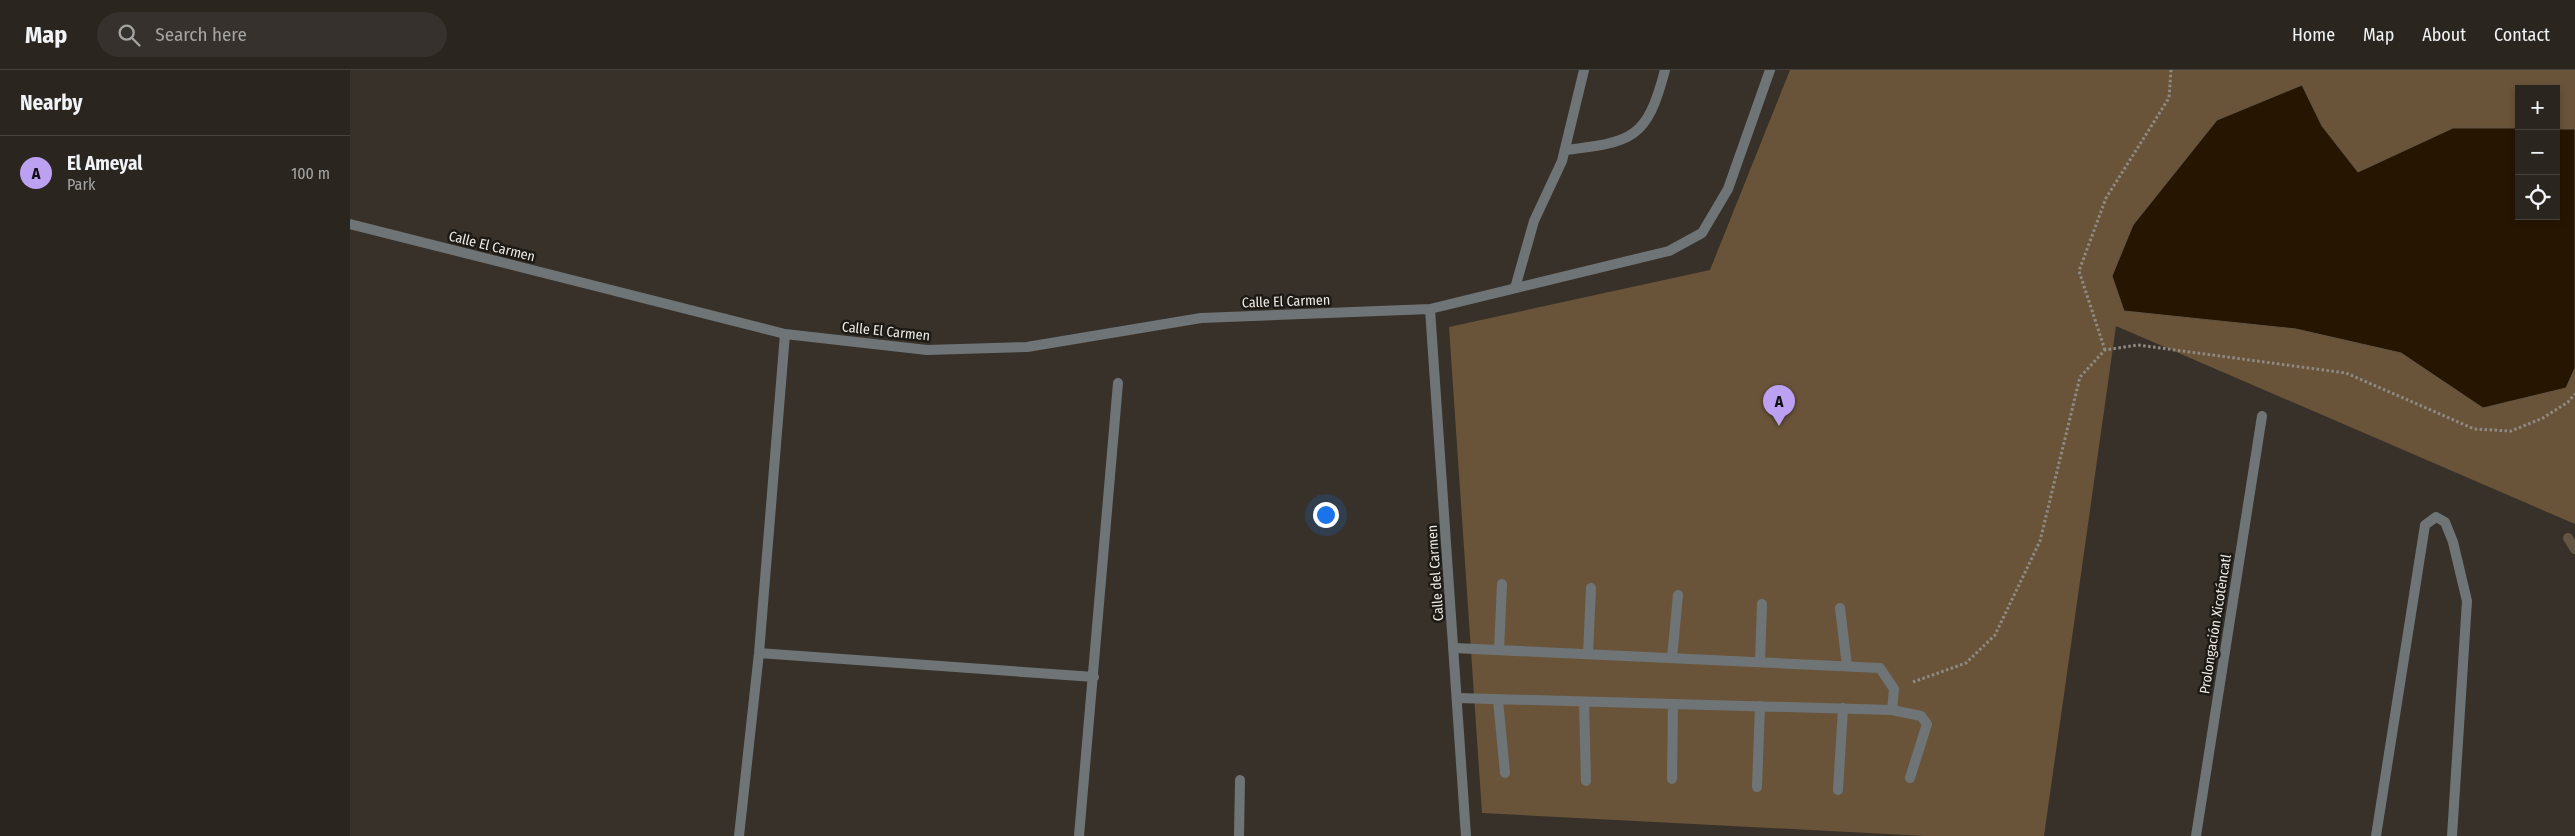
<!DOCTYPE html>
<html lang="en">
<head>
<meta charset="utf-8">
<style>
	body { margin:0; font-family:"Fira Sans Condensed",sans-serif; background:#36312c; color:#f1f3f6 }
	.controls { position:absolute; right:15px; top:15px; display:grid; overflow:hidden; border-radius:0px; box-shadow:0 2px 8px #0003 }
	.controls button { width:45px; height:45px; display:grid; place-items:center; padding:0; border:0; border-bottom:1px solid #46423d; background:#2a251f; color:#f1f3f6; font:25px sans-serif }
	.you { position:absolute; left:975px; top:444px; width:18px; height:18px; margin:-12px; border:4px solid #fff; border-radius:50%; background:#1a73e8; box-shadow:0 0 0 8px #1a73e833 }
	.badge { display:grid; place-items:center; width:32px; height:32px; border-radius:50%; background:#bca0f2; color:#111; font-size:16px; font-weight:700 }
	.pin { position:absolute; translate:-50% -41px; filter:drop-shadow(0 1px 2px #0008) }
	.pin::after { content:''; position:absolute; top:26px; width:18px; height:15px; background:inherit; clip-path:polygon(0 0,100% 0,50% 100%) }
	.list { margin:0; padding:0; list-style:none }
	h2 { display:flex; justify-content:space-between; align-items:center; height:65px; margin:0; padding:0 20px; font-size:21px }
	h2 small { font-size:16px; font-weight:400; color:#a5a5a4 }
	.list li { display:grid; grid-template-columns:32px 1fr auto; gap:15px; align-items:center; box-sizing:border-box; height:75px; padding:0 20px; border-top:1px solid #46423d }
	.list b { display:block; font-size:19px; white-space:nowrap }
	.list p { margin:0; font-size:16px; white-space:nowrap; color:#a5a5a4 }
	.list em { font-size:16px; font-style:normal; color:#a5a5a4 }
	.icon { flex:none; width:28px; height:28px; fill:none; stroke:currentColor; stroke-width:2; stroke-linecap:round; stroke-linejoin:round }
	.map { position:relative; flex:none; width:2225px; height:766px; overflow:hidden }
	header { display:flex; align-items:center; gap:30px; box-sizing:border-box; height:70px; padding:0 25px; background:#2a251f; border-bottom:1px solid #46423d }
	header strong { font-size:24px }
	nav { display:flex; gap:28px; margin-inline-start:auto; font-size:18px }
	.search { width:350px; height:45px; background:#36312c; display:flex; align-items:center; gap:12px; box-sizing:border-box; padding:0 18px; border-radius:28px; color:#a5a5a4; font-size:19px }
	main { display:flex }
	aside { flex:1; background:#2a251f }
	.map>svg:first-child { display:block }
	.green { fill:#69543a; fill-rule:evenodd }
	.water { fill:#261500; stroke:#625544 }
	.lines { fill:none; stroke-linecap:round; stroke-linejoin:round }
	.stream { stroke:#625544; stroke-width:10 }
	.path { stroke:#908a84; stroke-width:3; stroke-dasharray:2.5 2.5; stroke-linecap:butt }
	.service { stroke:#6f7577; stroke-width:10 }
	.minor { stroke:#6f7577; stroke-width:10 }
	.labels { text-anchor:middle; stroke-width:5; stroke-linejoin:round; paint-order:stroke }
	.street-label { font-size:14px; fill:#ede9e4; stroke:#1d1a16 }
</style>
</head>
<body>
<header>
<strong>Map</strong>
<div class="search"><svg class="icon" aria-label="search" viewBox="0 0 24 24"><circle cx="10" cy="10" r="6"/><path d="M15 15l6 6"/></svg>Search here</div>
<nav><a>Home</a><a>Map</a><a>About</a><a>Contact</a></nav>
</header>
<main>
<aside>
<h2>Nearby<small></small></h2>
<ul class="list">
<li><span class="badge">A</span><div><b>El Ameyal</b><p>Park</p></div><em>100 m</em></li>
</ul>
</aside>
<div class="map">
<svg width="2225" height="766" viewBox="0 0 2225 766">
	<rect width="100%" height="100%" fill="#383129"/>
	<!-- green -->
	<path class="green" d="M1440 0H2225V454L1766 256 1694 766H1575L1132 743 1099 257 1360 200ZM2169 19H2206V146H2169Z"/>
	<!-- water -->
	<path class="water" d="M1952 15 1972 56 2008 102 2103 58H2169V146H2206V59H2225V298L2216 318 2133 338 2051 283 1946 259 1774 241 1762 206 1783 155 1867 50Z"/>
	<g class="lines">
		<!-- stream -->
		<path class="stream" d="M2218 468 2225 479"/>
		<!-- path -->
		<path class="path" d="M1755 280 1729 201 1756 128 1819 28 1821 0
			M1563 612 1616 593 1645 565 1690 471 1730 307 1755 280 1788 275 1996 303 2124 359 2161 361 2193 348 2218 332 2225 324"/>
		<!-- service -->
		<path class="service" d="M1215 80C1283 72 1297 69 1315 0
			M1165 218 1184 151 1212 91 1234 0
			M1490 538 1497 596
			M1104 578 1530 598 1544 619 1542 640 1107 628
			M1149 580 1152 514
			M1238 584 1241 518
			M1322 588 1328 525
			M1410 592 1412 534
			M1148 630 1155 703
			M1234 632 1236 711
			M1542 640 1571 646 1577 654 1560 708
			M1322 709 1323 634
			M1407 717 1410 636
			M1488 720 1493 638"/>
		<!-- minor -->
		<path class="minor" d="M0 154 435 264 577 280 677 277 851 248 1080 239 1319 181 1352 163 1378 119 1420 0
			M1080 239 1116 766
			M409 583 744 607
			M389 766 409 583 435 264
			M729 766 768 313
			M889 766 890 710
			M1846 766 1912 346
			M2026 766 2075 455 2086 447 2095 452 2103 472 2117 531 2102 766"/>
	</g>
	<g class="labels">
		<!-- street labels -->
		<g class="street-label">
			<text transform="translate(142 176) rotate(14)" y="5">Calle El Carmen</text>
			<text transform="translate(936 231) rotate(-2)" y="5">Calle El Carmen</text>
			<text transform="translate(536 261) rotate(6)" y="5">Calle El Carmen</text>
			<text transform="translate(1085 503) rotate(-94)" y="5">Calle del Carmen</text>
			<text transform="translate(1865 554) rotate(-81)" y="5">Prolongación Xicoténcatl</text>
		</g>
	</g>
</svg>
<div class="controls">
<button>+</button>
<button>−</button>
<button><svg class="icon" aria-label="locate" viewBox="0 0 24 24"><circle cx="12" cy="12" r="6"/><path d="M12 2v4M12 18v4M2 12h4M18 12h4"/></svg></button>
</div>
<div class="you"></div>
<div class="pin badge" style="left:1429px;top:356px">A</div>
</div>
</main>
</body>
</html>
